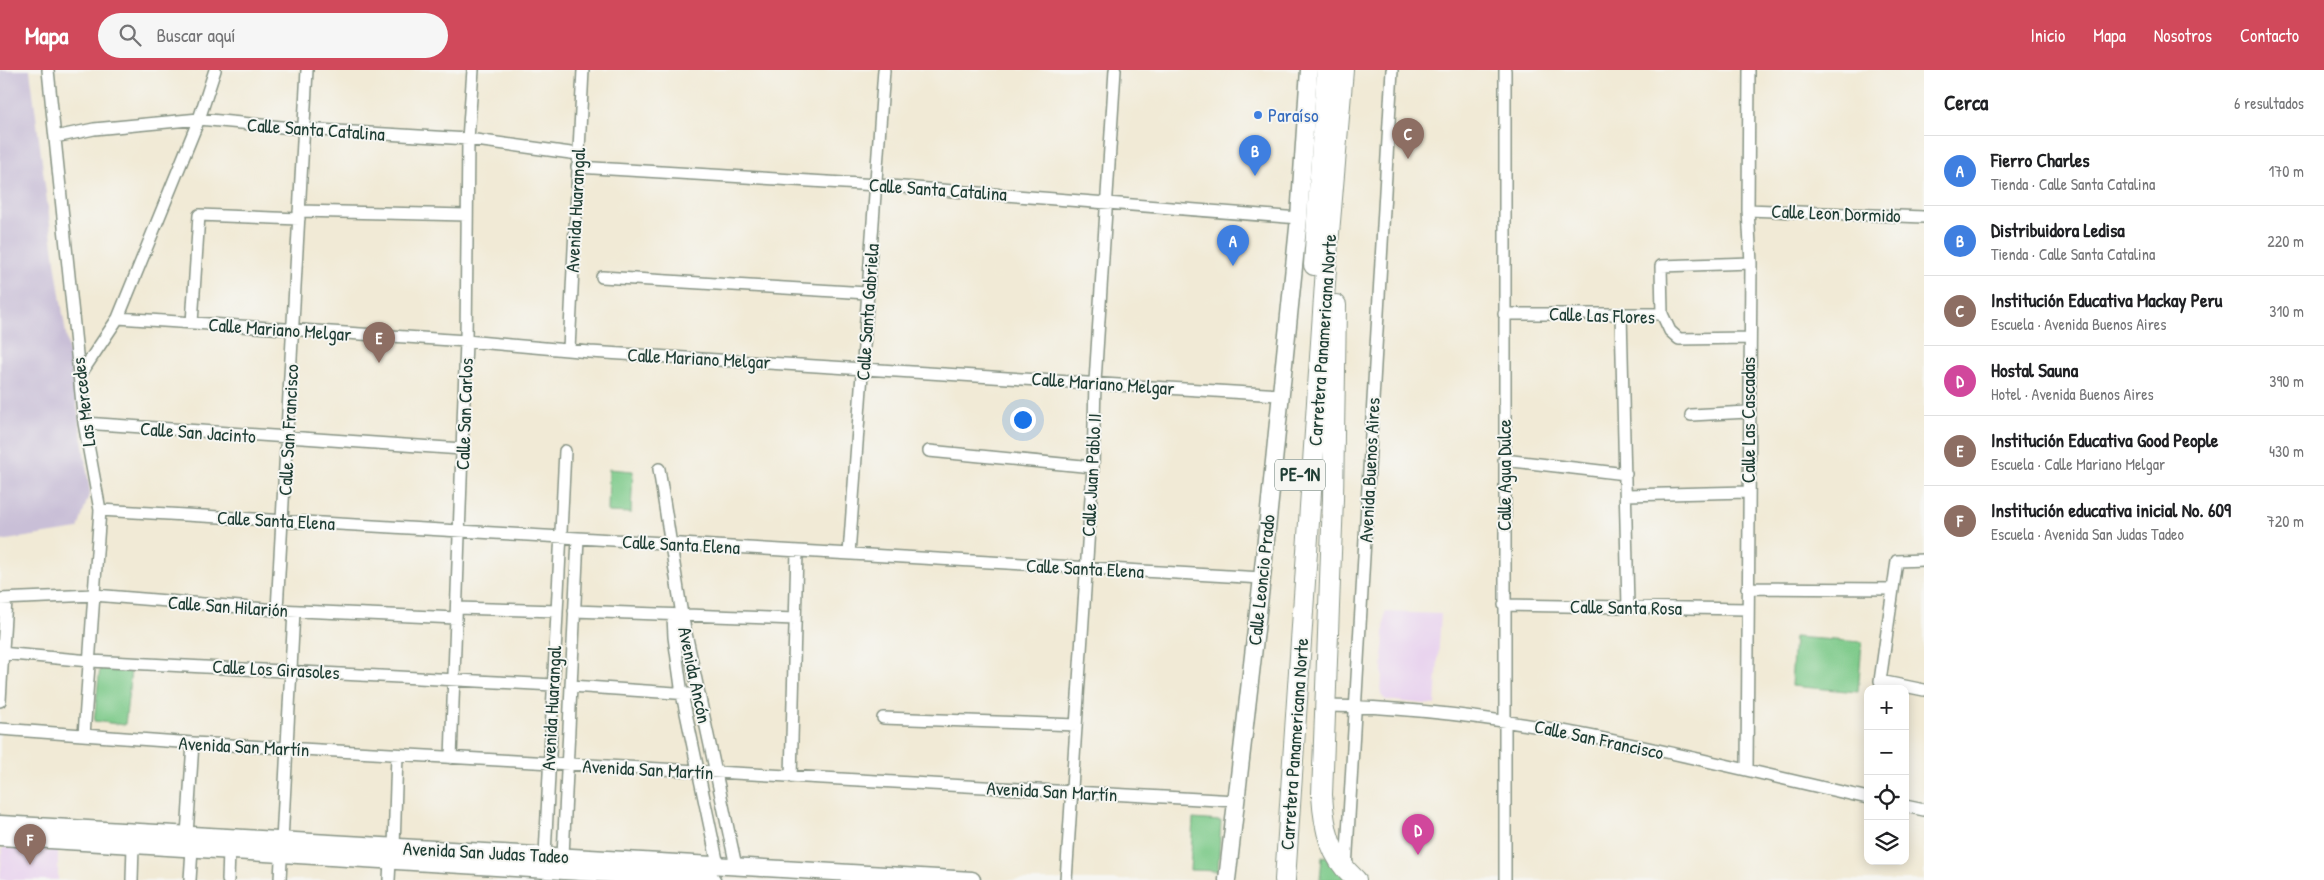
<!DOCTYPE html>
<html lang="es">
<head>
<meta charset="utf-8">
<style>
	body { margin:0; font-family:"Patrick Hand",sans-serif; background:#f6f6f6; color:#202124 }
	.controls { position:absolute; right:15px; bottom:15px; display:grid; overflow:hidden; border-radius:10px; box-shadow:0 2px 12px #0003 }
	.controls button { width:45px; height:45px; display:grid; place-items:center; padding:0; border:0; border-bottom:1px solid #e0e0e0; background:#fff; color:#202124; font:25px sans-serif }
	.you { position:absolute; left:1022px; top:349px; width:18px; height:18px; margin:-12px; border:4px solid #fff; border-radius:50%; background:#1a73e8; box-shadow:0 0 0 8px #1a73e833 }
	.badge { display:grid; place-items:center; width:32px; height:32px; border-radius:50%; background:#d1495b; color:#fff; font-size:16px; font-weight:700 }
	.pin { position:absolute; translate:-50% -41px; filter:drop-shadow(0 1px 2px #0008) }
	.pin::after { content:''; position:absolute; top:26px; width:18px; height:15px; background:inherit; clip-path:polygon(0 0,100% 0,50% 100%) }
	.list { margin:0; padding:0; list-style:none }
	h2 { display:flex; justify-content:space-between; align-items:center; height:65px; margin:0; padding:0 20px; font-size:21px }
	h2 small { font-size:16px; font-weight:400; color:#757577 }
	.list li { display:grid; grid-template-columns:32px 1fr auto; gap:15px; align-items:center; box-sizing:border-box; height:70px; padding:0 20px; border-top:1px solid #e0e0e0 }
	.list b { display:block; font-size:19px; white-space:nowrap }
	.list p { margin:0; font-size:16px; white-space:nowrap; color:#757577 }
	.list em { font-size:16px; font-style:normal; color:#757577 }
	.icon { flex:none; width:28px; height:28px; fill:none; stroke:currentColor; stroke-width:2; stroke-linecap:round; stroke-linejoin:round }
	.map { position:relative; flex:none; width:1924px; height:810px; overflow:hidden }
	header { display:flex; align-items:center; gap:30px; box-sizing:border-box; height:70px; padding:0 25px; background:#d1495b; color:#fff }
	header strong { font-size:24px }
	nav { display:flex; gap:28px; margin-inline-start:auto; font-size:18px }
	.search { width:350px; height:45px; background:#f6f6f6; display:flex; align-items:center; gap:12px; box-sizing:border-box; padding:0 18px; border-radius:28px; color:#757577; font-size:19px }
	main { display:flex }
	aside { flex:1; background:#fff }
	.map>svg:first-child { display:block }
	.built { fill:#e8d2ee }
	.industrial { fill:#c9bfd7 }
	.green { fill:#7cc988; stroke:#4e835e }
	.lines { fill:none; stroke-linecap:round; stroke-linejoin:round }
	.street-casing { stroke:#889485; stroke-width:14 }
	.secondary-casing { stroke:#889485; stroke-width:19 }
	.highway-casing { stroke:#889485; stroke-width:22 }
	.street { stroke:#fff; stroke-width:11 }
	.secondary { stroke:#fff; stroke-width:16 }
	.highway { stroke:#fff; stroke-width:20 }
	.shop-dot { fill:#3f7fe0; stroke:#f6f6f2; stroke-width:2 }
	.labels { text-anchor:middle; stroke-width:4; stroke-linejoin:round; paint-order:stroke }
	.shield { fill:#f6f6f2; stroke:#60746d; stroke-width:1 }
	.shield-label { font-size:18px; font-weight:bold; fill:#1f3d34 }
	.shop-label { font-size:19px; fill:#366cbe; stroke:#f6f6f2; text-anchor:start }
	.street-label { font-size:19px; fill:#1f3d34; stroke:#f6f6f2 }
</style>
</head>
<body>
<header>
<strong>Mapa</strong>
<div class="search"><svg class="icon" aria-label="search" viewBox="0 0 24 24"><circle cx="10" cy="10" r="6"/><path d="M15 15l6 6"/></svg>Buscar aquí</div>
<nav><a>Inicio</a><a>Mapa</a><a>Nosotros</a><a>Contacto</a></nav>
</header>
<main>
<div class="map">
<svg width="1924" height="810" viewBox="0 0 1924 810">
	<rect width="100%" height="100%" fill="#f6f6f2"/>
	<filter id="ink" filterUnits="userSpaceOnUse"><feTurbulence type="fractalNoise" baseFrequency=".02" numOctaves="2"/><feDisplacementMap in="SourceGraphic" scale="10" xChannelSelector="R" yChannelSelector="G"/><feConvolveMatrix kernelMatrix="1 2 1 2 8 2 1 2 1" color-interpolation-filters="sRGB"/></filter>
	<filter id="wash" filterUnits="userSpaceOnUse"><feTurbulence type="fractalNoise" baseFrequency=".0096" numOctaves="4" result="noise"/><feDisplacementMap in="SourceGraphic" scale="20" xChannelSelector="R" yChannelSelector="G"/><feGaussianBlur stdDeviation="1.12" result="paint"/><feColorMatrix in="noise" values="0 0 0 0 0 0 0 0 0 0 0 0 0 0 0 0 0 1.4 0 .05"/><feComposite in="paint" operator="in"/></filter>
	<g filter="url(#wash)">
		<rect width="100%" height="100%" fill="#f1ead6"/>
		<!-- built -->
		<path class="built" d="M1385 542 1441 544 1435 635 1386 630 1381 625Z
			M7 775 58 777V810H0L2 779Z"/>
		<!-- industrial -->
		<path class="industrial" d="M0 0H30L55 192 90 421 78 459 0 471Z"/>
		<!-- green -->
		<path class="green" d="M609 399 633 401 631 443 608 442Z
			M1794 567 1862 572 1858 622 1791 616Z
			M100 597 131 601 125 655 94 651Z
			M1193 749 1221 751 1218 801 1190 800Z
			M1326 786 1347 810H1320L1322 787Z"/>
	</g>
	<g filter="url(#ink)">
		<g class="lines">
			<defs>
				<path id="street" d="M48 0 84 353 100 440 84 665
					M55 67 94 59 199 49 303 59 468 69 578 84
					M577 97 877 115 1299 148
					M1748 140 1924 147
					M299 141 467 145
					M602 207 867 223
					M1504 244H1662
					M1621 244 1628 537
					M118 248 466 271 590 282 1280 325
					M192 253 199 145 299 149
					M1749 268 1679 269 1670 261 1662 244 1661 196 1751 193
					M569 279 583 0
					M80 305 118 248 199 49 215 0
					M1691 345 1748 342
					M84 353 462 379
					M929 381 1093 397
					M1504 390 1626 404
					M659 399 682 545 736 796
					M1626 425 1748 422
					M100 440 1262 508
					M849 484 884 0
					M1924 490 1897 491 1880 611 1924 620
					M1747 518 1893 519
					M0 529 94 525 277 540 456 548
					M1504 535 1747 539
					M457 538 556 541
					M277 540 307 0
					M574 541 795 549
					M673 545 674 567 682 624 718 795
					M0 583 90 591 553 615
					M571 616 690 624
					M0 631 6 529
					M1326 636C1510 638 1689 688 1868 728
					M883 648 1076 655
					M0 659 193 673 1236 731
					M451 688 466 271 468 69 473 0
					M1747 700 1751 193 1748 140 1749 0
					M791 707 797 481
					M1905 736 1924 740
					M187 765 193 673
					M394 777 397 685
					M545 785 565 381
					M563 786 578 468
					M1346 799 1392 0
					M132 810 133 775
					M190 810 192 779
					M228 810 229 781
					M280 810 294 541
					M389 810 390 791
					M1066 810 1093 397 1095 312 1115 0
					M1505 810V0"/>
				<path id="secondary" d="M0 754 972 810
					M0 767 712 810
					M1227 810 1262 508 1299 148 1309 0"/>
				<path id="highway" d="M1314 195 1327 0
					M1336 235 1333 429 1322 725C1324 759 1330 787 1356 810
					M1285 810 1326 198 1343 0"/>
			</defs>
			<!-- street casing -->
			<use href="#street" class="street-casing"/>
			<!-- secondary casing -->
			<use href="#secondary" class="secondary-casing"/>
			<!-- highway casing -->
			<use href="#highway" class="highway-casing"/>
			<!-- street -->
			<use href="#street" class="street"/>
			<!-- secondary -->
			<use href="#secondary" class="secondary"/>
			<!-- highway -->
			<use href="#highway" class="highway"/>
		</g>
	</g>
	<!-- markers -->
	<circle class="shop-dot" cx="1258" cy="45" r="5"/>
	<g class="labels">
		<!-- shield labels -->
		<rect class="shield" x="1275" y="389.5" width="50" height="31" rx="4"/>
		<g class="shield-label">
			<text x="1300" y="411">PE-1N</text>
		</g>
		<!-- shop labels -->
		<g class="shop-label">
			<text x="1268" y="52">Paraíso</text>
		</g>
		<!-- street labels -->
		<g class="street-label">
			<text transform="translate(316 59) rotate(4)" y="7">Calle Santa Catalina</text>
			<text transform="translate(938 119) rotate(4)" y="7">Calle Santa Catalina</text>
			<text transform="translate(575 140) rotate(-87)" y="7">Avenida Huarangal</text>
			<text transform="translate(1836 143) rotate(2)" y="7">Calle Leon Dormido</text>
			<text transform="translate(867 242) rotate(-86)" y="7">Calle Santa Gabriela</text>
			<text transform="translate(1602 245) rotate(2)" y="7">Calle Las Flores</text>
			<text transform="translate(280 259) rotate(4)" y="7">Calle Mariano Melgar</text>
			<text transform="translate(1322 270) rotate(-86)" y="7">Carretera Panamericana Norte</text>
			<text transform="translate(699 288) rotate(3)" y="7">Calle Mariano Melgar</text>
			<text transform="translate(1103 313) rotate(4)" y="7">Calle Mariano Melgar</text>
			<text transform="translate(83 332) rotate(-97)" y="7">Las Mercedes</text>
			<text transform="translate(464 344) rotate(-88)" y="7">Calle San Carlos</text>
			<text transform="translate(1748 350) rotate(-90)" y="7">Calle Las Cascadas</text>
			<text transform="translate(288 360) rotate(-87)" y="7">Calle San Francisco</text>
			<text transform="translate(198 362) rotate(4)" y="7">Calle San Jacinto</text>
			<text transform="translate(1369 400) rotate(-87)" y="7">Avenida Buenos Aires</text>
			<text transform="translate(1091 405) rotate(-87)" y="7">Calle Juan Pablo II</text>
			<text transform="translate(1504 405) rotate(-90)" y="7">Calle Agua Dulce</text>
			<text transform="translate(276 450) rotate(3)" y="7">Calle Santa Elena</text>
			<text transform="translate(681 474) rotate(3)" y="7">Calle Santa Elena</text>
			<text transform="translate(1085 498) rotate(3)" y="7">Calle Santa Elena</text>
			<text transform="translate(1261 510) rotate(-84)" y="7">Calle Leoncio Prado</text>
			<text transform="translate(228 536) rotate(4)" y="7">Calle San Hilarión</text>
			<text transform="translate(1626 537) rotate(1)" y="7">Calle Santa Rosa</text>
			<text transform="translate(276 599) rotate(3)" y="7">Calle Los Girasoles</text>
			<text transform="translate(695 605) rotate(78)" y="7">Avenida Ancón</text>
			<text transform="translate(551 638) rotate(-87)" y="7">Avenida Huarangal</text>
			<text transform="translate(1599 669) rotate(12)" y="7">Calle San Francisco</text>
			<text transform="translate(1294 674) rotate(-86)" y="7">Carretera Panamericana Norte</text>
			<text transform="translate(244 676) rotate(3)" y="7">Avenida San Martín</text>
			<text transform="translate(648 699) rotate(3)" y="7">Avenida San Martín</text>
			<text transform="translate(1052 721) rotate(3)" y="7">Avenida San Martín</text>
			<text transform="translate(486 782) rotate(3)" y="7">Avenida San Judas Tadeo</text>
		</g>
	</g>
</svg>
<div class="controls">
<button>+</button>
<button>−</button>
<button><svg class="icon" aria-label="locate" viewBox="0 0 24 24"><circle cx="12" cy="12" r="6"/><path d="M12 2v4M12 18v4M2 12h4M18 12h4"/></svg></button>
<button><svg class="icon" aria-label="layers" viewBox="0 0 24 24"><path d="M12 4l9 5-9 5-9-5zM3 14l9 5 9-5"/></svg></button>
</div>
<div class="you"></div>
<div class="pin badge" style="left:1233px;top:196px;background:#3f7fe0">A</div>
<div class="pin badge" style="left:1255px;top:106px;background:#3f7fe0">B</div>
<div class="pin badge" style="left:1408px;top:89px;background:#8d6e63">C</div>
<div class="pin badge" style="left:1418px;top:785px;background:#d1479c">D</div>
<div class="pin badge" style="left:379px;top:293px;background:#8d6e63">E</div>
<div class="pin badge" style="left:30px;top:795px;background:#8d6e63">F</div>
</div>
<aside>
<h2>Cerca<small>6 resultados</small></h2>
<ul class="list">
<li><span class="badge" style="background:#3f7fe0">A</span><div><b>Fierro Charles</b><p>Tienda · Calle Santa Catalina</p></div><em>170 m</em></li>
<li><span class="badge" style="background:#3f7fe0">B</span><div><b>Distribuidora Ledisa</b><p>Tienda · Calle Santa Catalina</p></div><em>220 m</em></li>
<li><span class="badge" style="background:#8d6e63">C</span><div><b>Institución Educativa Mackay Peru</b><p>Escuela · Avenida Buenos Aires</p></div><em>310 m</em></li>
<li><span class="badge" style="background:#d1479c">D</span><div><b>Hostal Sauna</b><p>Hotel · Avenida Buenos Aires</p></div><em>390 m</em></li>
<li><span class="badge" style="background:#8d6e63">E</span><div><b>Institución Educativa Good People</b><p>Escuela · Calle Mariano Melgar</p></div><em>430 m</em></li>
<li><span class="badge" style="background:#8d6e63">F</span><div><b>Institución educativa inicial No. 609</b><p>Escuela · Avenida San Judas Tadeo</p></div><em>720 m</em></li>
</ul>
</aside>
</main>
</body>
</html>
